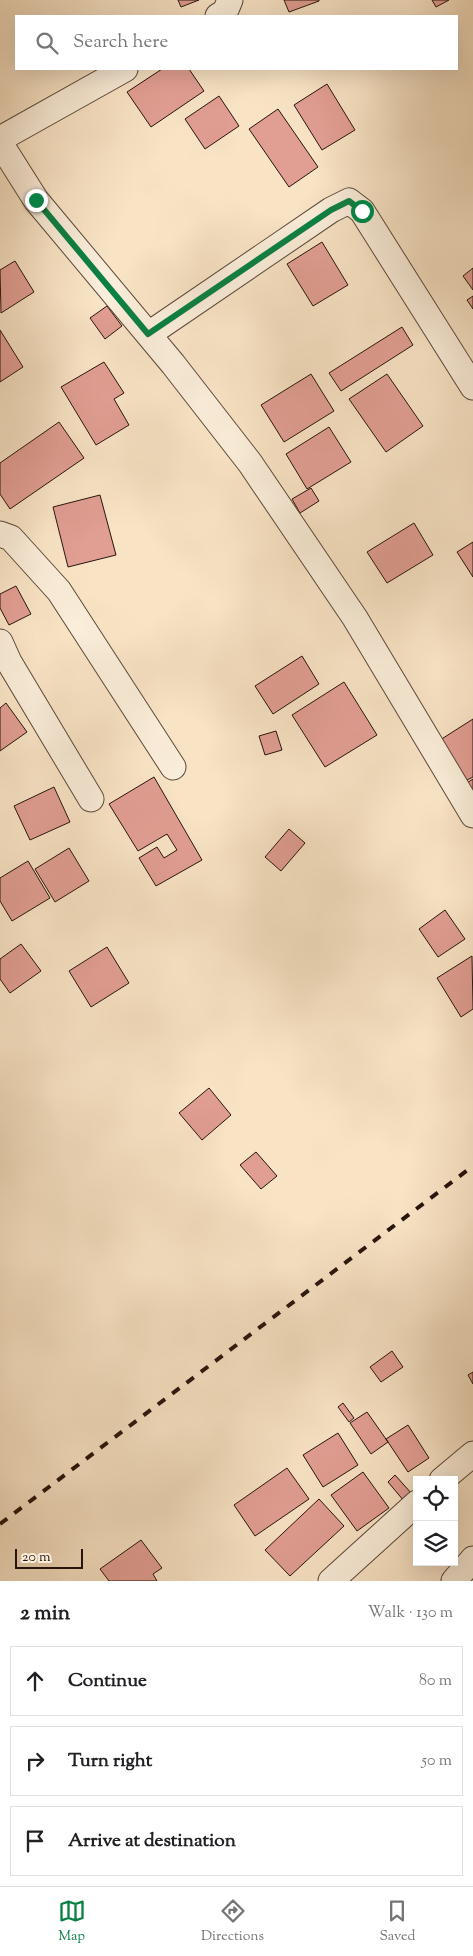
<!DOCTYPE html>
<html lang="en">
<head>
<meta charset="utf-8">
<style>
	body { margin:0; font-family:"Sorts Mill Goudy",serif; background:#f6f6f6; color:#202124 }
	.controls { position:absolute; right:15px; bottom:15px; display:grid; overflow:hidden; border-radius:0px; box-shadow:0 5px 20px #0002 }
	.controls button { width:45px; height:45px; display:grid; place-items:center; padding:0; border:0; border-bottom:1px solid #e0e0e0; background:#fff; color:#202124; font:25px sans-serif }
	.scale { position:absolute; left:15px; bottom:12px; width:68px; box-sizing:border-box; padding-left:5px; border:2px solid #27140c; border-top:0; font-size:14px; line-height:18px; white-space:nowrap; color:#27140c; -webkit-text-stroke:4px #faedd9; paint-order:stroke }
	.stop { position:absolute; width:15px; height:15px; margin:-11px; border:4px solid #0b8043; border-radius:50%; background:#fff }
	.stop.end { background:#0b8043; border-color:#fff; box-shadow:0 1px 5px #0008 }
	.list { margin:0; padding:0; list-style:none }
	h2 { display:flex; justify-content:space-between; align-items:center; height:65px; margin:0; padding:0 20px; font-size:21px }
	h2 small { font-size:16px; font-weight:400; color:#757577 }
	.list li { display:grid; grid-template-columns:32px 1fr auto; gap:15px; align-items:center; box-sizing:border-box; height:70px; margin:0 10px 10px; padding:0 10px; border:1px solid #e0e0e0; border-radius:0px }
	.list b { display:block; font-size:19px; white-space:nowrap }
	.list em { font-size:16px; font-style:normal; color:#757577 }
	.icon { flex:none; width:28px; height:28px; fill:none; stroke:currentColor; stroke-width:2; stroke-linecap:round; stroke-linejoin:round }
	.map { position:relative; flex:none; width:473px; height:1581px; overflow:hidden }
	.search { position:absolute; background:#fff; box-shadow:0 5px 20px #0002; left:15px; right:15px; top:15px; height:55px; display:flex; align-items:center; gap:12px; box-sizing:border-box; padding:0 18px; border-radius:0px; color:#757577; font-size:19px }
	.sheet { height:305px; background:#fff }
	nav { display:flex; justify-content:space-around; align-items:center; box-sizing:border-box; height:70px; border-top:1px solid #e0e0e0; background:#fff; font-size:14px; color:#757577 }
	nav a { display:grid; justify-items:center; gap:2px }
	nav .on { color:#0b8043 }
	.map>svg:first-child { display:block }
	.building { fill:#e19e93; stroke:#27140c }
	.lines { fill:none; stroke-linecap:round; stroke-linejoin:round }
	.minor-casing { stroke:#5b483a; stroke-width:27 }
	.minor { stroke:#faedd9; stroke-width:25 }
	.rail { stroke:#27140c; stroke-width:4; stroke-dasharray:9 9; stroke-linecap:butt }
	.route { stroke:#0b8043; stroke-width:6 }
</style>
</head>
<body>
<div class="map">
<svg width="473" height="1581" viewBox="0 0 473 1581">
	<rect width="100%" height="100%" fill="#f8e3c5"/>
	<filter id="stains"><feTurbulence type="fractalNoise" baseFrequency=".004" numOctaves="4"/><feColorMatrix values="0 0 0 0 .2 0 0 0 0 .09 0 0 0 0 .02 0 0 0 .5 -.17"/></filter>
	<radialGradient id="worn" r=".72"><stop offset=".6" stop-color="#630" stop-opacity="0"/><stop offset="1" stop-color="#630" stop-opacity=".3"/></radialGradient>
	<!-- building -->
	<path class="building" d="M178 0H199L181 7Z
		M284 0H319V1L289 12Z
		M432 0H449L436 7Z
		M162 69H189L204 91 151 127 127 92Z
		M327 84 355 130 322 150 294 105Z
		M219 96 239 126 205 149 185 119Z
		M278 109 318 167 289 187 249 129Z
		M322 242 348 285 313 306 287 264Z
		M15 261 34 292 1 313 0 270Z
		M473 268V290L463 276Z
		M473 296V309L467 300Z
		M107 306 122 326 105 339 90 318Z
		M402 327 413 345 341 391 329 373Z
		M0 330 23 367 0 382Z
		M104 362 124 393 114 399 129 425 96 445 61 387Z
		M311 374 334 411 284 442 261 405Z
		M387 374 423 426 386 452 349 399Z
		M59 422 84 458 10 509 0 494V463Z
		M329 427 351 462 307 489 286 454Z
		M311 488 319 501 300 513 292 499Z
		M100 495 116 555 68 567 53 507Z
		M414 523 433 555 387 583 367 552Z
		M473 542V577L457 552Z
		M16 586 31 614 9 625 0 608V594Z
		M302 656 319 684 273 714 255 686Z
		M344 682 377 735 325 767 292 715Z
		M6 703 27 732 0 751V708Z
		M473 719V777L465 781 440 740Z
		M276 731 282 750 265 755 259 736Z
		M154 777 202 860 156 886 139 858 157 847 164 858 177 850 167 834 138 851 109 804Z
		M473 779V793L467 783Z
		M54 787 70 822 30 840 14 806Z
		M289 829 305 843 281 871 265 857Z
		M69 848 89 881 55 902 35 869Z
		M28 861 50 898 12 921 0 901V878Z
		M445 910 465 939 438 957 419 929Z
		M21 944 41 971 10 993 0 979V959Z
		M107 947 129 983 91 1007 69 971Z
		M472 956 473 1009 461 1017 437 978Z
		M209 1088 231 1115 202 1140 179 1113Z
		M256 1152 277 1176 261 1189 240 1165Z
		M392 1351 403 1367 381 1382 370 1367Z
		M473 1372V1384L468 1375Z
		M343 1403 354 1418 349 1422 338 1407Z
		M367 1412 388 1442 371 1454 350 1423Z
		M408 1425 429 1458 408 1472 386 1439Z
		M338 1433 358 1465 323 1487 303 1455Z
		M287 1468 309 1499 255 1536 234 1505Z
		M363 1472 389 1508 357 1531 331 1495Z
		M395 1475 412 1494 404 1501 388 1482Z
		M319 1499 344 1526 290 1576 265 1550Z
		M141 1540 162 1568 153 1574 157 1581H109L100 1569Z"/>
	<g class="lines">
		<defs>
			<path id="minor" d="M218 16 225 12 230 0
				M0 139 125 69
				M0 143 36 200 173 364 250 463 355 618 473 815
				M149 334 331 210 349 201 362 211 473 387
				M0 534 11 538 59 591 173 767
				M0 642 9 662 91 799
				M442 1480 473 1454
				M331 1581 417 1503
				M454 1581 473 1559"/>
		</defs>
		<!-- minor casing -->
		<use href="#minor" class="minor-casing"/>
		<!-- minor -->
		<use href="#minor" class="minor"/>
		<!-- rail -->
		<path class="rail" d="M0 1524 473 1166"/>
	</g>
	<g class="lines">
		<!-- route -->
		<path class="route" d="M36 200 148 334 331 210 349 201 362 211"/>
	</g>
	<rect width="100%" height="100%" filter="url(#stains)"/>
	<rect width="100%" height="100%" fill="url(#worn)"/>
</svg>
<div class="controls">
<button><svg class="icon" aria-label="locate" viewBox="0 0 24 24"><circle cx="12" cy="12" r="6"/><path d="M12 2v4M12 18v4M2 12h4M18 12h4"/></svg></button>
<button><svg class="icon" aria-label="layers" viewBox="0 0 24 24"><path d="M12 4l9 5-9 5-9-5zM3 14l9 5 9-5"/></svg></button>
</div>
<div class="scale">20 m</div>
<div class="stop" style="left:362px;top:211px"></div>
<div class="stop end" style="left:36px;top:200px"></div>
<div class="search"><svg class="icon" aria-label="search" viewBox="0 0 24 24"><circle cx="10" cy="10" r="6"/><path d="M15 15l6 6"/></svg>Search here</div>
</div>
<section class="sheet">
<h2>2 min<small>Walk · 130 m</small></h2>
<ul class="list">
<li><svg class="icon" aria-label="ahead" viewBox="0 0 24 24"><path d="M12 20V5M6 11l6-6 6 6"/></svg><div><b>Continue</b></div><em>80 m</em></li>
<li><svg class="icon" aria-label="right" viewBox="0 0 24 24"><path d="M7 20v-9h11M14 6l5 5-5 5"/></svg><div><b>Turn right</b></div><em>50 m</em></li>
<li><svg class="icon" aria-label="arrive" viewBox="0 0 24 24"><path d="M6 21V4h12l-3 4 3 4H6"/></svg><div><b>Arrive at destination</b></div></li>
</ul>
</section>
<nav>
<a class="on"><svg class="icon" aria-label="map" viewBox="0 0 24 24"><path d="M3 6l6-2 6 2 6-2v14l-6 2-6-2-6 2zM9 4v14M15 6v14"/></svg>Map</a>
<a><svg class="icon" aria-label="directions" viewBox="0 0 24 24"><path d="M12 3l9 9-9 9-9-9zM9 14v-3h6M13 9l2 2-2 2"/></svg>Directions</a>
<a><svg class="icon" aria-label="saved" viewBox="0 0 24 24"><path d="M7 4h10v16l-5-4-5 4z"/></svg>Saved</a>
</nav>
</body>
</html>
